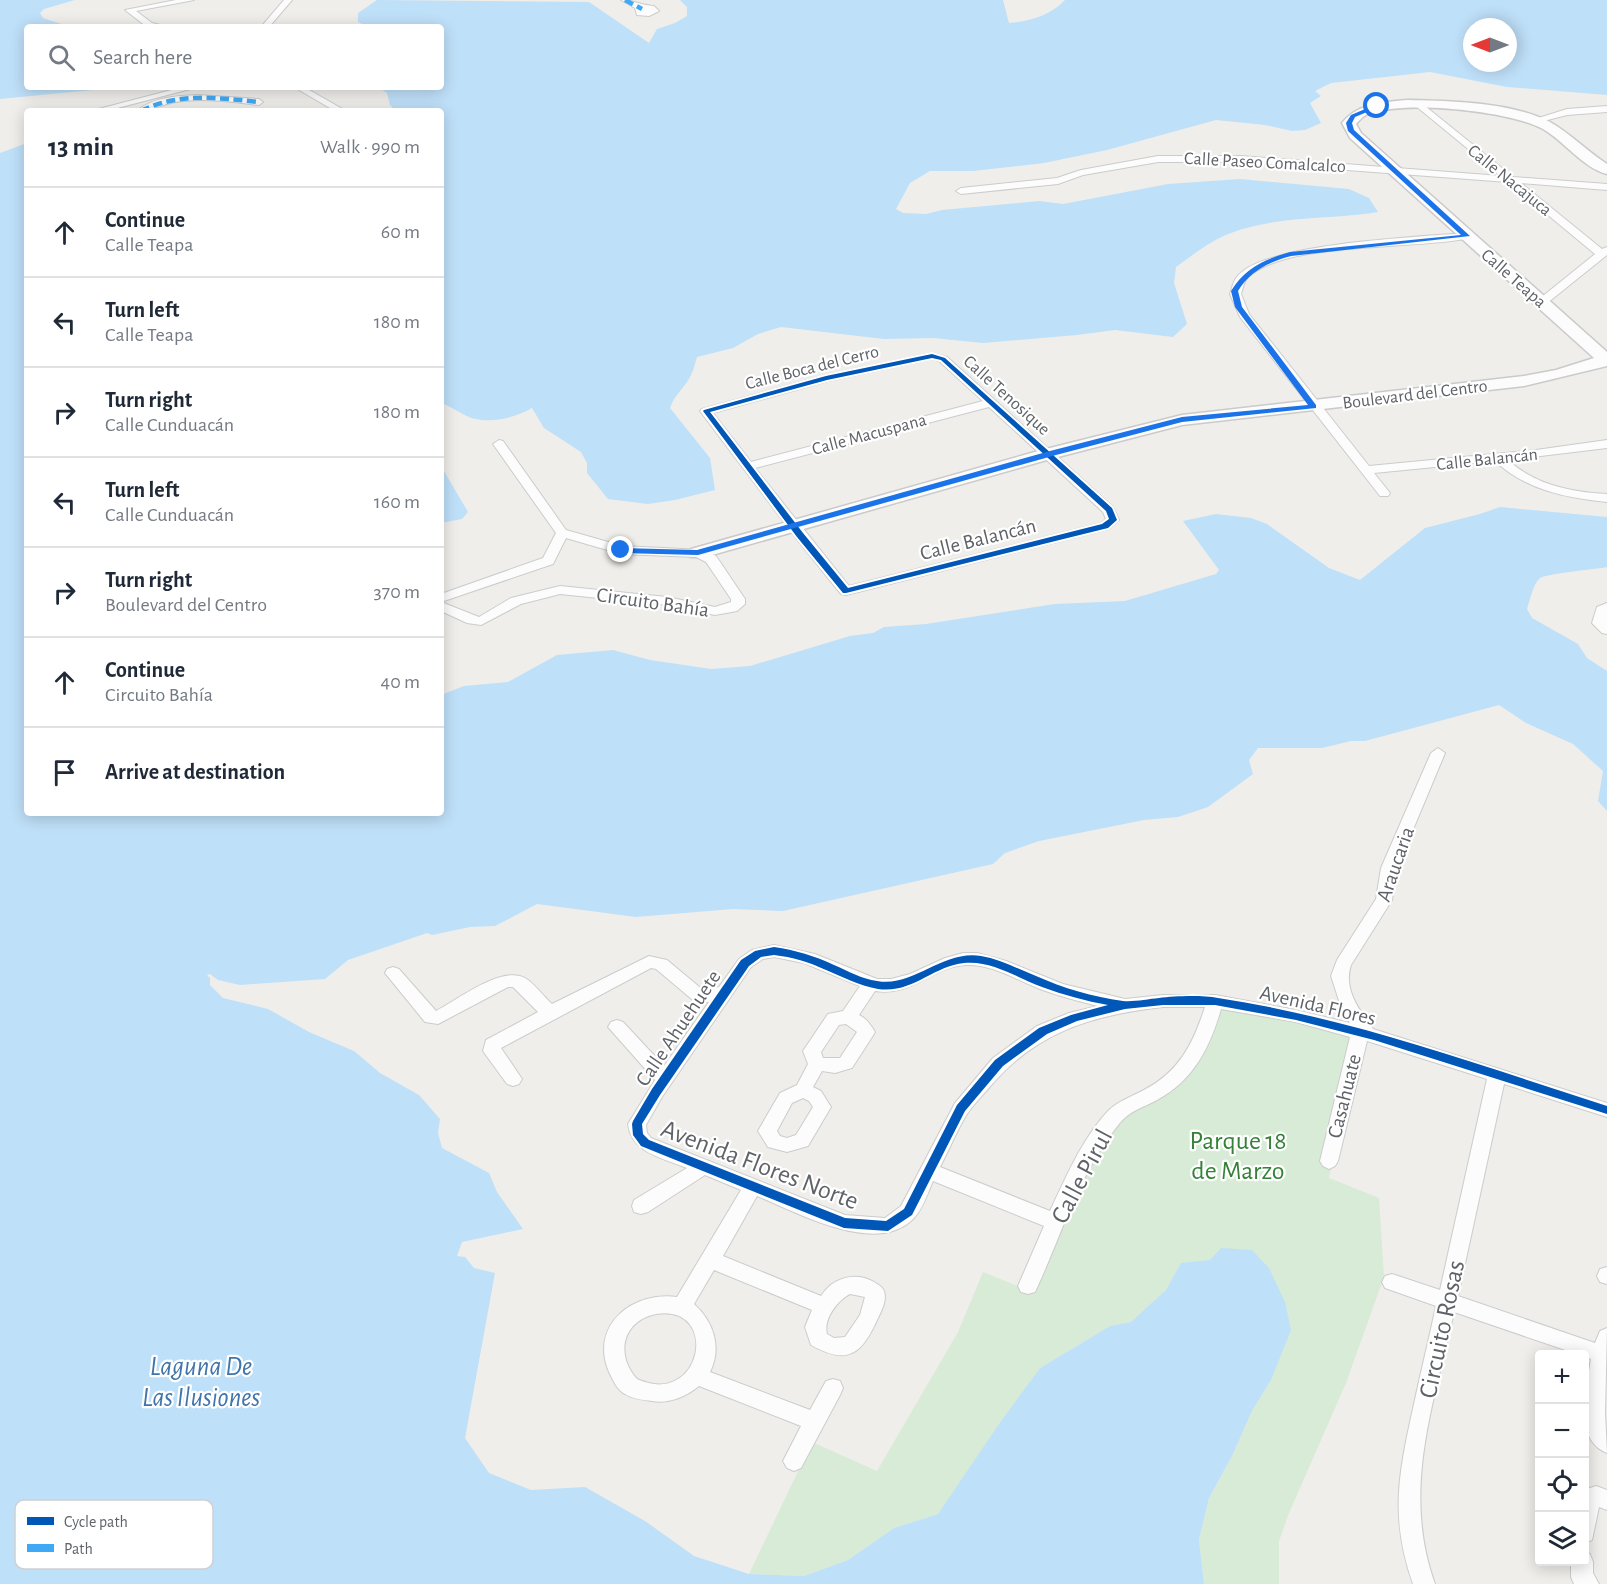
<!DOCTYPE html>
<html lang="en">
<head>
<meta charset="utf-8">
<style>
	body { margin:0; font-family:"Alegreya Sans",sans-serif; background:#f2f2f3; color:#1f2937 }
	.controls { position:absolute; right:18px; bottom:18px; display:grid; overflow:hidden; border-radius:6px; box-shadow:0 3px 15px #0003 }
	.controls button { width:54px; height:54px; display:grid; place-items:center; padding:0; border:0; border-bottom:2px solid #e0e1e3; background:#fff; color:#1f2937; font:30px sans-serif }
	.compass { position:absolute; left:1463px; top:18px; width:54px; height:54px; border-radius:50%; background:#fff; box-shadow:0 3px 15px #0003; rotate:270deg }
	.stop { position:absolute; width:18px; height:18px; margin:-14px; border:4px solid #1a73e8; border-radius:50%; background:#fff }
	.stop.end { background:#1a73e8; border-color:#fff; box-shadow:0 2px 6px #0008 }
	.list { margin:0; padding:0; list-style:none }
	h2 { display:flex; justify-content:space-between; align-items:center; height:78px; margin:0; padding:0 24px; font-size:26px }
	h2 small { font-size:20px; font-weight:400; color:#747a83 }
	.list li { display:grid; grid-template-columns:39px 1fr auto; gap:18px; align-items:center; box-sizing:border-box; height:90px; padding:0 24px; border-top:2px solid #e0e1e3 }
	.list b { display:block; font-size:22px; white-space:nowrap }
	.list p { margin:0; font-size:20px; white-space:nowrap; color:#747a83 }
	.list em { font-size:20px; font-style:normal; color:#747a83 }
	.icon { flex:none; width:33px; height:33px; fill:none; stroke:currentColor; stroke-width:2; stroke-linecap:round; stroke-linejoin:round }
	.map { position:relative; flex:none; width:1607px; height:1584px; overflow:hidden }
	.search { position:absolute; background:#fff; box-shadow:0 3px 15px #0003; left:24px; top:24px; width:420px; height:66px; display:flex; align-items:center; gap:15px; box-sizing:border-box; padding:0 21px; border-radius:6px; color:#747a83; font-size:22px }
	.panel { position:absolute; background:#fff; box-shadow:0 3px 15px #0003; left:24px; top:108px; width:420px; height:708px; border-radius:6px }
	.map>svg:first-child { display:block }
	.green { fill:#d8ebd6 }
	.water { fill:#bfe0f9; fill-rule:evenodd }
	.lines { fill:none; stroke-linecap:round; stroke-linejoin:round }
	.street-casing { stroke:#cbcccc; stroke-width:2 }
	.secondary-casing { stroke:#cacacb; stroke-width:3 }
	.street { fill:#fdfcfc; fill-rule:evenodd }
	.secondary { fill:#fdfcfc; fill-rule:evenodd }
	.quiet { stroke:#3fa9f5; stroke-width:4.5; stroke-dasharray:9 4.5; stroke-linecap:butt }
	.cycleway-casing { stroke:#fff; stroke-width:4 }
	.cycleway { fill:#0057b8; fill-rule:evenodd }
	.route { fill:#1a73e8 }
	.labels { text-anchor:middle; stroke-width:4.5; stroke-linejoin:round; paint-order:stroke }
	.far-street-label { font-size:18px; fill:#5f6368; stroke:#fff }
	.street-label { font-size:21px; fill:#5f6368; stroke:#fff }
	.near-park-label { font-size:26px; fill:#348238; stroke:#fff }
	.near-street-label { font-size:26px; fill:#5f6368; stroke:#fff }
	.near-water-label { font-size:27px; font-style:italic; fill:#4174aa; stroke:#fff }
	.key { fill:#fff; stroke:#cfd0d2; stroke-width:1.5 }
	.key-label { font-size:16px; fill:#5f6368 }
</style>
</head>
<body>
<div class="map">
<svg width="1607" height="1584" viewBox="0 0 1607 1584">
	<rect width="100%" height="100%" fill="#efeeea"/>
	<!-- green -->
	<path class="green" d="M1219 1004 1360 1032 1329 1178 1379 1198 1384 1277 1346 1383 1289 1513 1279 1541V1584H1204L1199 1540 1209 1498 1232 1456 1252 1411 1271 1380 1210 1260 1172 1283 1154 1303 1131 1322 1110 1326 1040 1368 938 1514 894 1528 848 1560 804 1576 749 1574 812 1442 877 1471 958 1332 983 1272 1027 1290 1059 1222 1117 1119 1187 1077 1198 1058Z"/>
	<!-- water -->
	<path class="water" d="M0 0H75L44 9 40 13 43 18 71 27H27V87H124L0 99Z
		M377 0 589 2 649 43 657 29 675 23 687 16V7L680 0H1003L1009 23C1030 21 1050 16 1065 0H1607V95L1507 87 1430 72 1331 83 1315 91 1321 96 1310 103 1321 123 1305 130 1292 131 1265 125 1216 120 1107 150 1044 163 973 171H930L910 183 896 209 903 213 926 214 942 210 1039 201 1063 204 1168 184 1240 179 1349 189 1369 198 1378 212C1330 220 1278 215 1231 233 1211 240 1193 255 1176 267L1174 283 1187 324 1173 337 1115 330 1077 335 983 343 933 338 884 339 781 327 758 334 733 348 697 357C695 363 694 369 691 375 686 387 675 393 670 408L710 458 715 490 675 500 648 504 608 499 587 473V463L581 452 544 428 532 408C517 417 494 423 476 419 464 417 453 407 441 403V111H396L390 105 387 93 378 87H441V27H369L358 22V13ZM1472 27H1508V63H1472Z
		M27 143V813H441V695L464 686 508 682 557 655 613 650 650 660 711 669 750 666 850 636 873 633 884 627 926 624 1055 604 1125 601 1216 574 1219 570 1183 521 1216 514 1251 518 1267 524 1329 568 1360 580 1425 528 1480 514 1500 507 1607 517V567C1596 569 1545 574 1540 578 1533 584 1530 600 1527 609L1532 618 1578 644 1587 658 1607 671V811L1598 801 1603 771 1573 744 1526 723 1499 705 1365 741H1351L1322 748H1258L1249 760 1253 774 1208 807 1178 817 1144 820 1039 841 1005 853 993 864 783 911 733 909 636 917 537 904 495 926 470 927 432 935 427 933 348 960 325 979 240 985 218 980 210 974 207 975 210 978V985L223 998 268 1009 309 1032 354 1051 380 1073 419 1095 440 1119 438 1133 442 1148 489 1173 497 1192 523 1229 462 1242 457 1256 465 1257 474 1268 495 1273 465 1438 489 1473 531 1490 585 1487 645 1521 694 1556 749 1574 804 1576 848 1560 894 1528 938 1514 999 1424 1040 1368 1110 1326 1131 1322 1166 1290 1181 1263 1210 1260 1221 1248 1252 1250 1269 1268 1285 1302 1291 1330 1271 1380 1252 1411 1232 1456 1209 1498 1199 1540 1204 1584H0V153Z
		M441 466 468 512 462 519 441 523Z"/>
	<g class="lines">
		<defs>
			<path id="street" d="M176 0H194L136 11 152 23 168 27H147L125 10Z
				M284 0H292L269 27H261Z
				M621 0C633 0 641 5 654 6L659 11 649 16 637 15 635 8Z
				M183 87H198L106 111H91Z
				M294 87H304L346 111H335Z
				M198 95 259 99 263 102 259 105C234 102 208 98 183 101 166 102 153 111 137 111 153 97 177 96 198 95Z
				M1420 102 1513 177 1607 184V190L1521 183 1602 249 1607 247V255L1546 304H1538V300L1595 254 1508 182 1241 162H1158L1083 175 1058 184 961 194 956 191 961 188 1057 178 1081 170 1158 156H1241L1501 176 1417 107V103Z
				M1607 106V112L1567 115 1536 123 1532 120 1567 109Z
				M1466 233 1471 236 1470 238C1414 250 1288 241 1248 277 1244 281 1243 288 1241 294L1249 314 1369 466 1536 450 1607 440V448L1508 460C1535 485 1572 492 1607 494V502C1566 498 1526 490 1495 461L1374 473 1390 493 1388 496H1380L1240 317 1230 294C1232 289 1233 281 1237 277 1262 243 1421 237 1466 233Z
				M932 353 947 357 1113 507 1119 520 1109 529 846 595 841 594 796 538 700 411 702 409 826 375ZM932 359 939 361 983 401 751 462 713 413 828 381ZM989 407 1103 512 1106 519 1101 523 849 586 755 468Z
				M499 440 503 441 566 530 622 546 703 550 716 556 745 599V604L737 611 715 615 667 605 560 594 521 604 481 625 467 623 441 611V602L479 617 511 598 560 586 667 597 715 607 731 602V599L706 562 696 557 621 554 566 538 553 564 441 602V594L543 558 556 533 493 444Z
				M1607 603V634L1602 633 1592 623 1597 607Z
				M1438 748 1445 753 1397 868 1392 900 1351 965C1343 989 1359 1010 1373 1029L1607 1103V1117L1504 1084 1458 1296 1595 1343 1600 1331 1607 1328 1605 1413 1607 1453C1572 1439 1587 1387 1591 1359L1584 1357V1354H1577L1454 1312C1434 1405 1401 1490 1435 1584H1413C1389 1516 1399 1472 1414 1404 1421 1371 1429 1339 1436 1306L1385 1288 1382 1282 1385 1276 1392 1274 1440 1290 1487 1079 1367 1041 1338 1161 1335 1166 1329 1169 1323 1166 1320 1161 1350 1037 1296 1022 1221 1009C1210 1047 1194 1080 1157 1100 1144 1107 1129 1111 1119 1124 1078 1174 1062 1235 1035 1292L1028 1294 1021 1292 1018 1286 1044 1226 933 1181C928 1192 923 1209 914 1218 877 1257 798 1213 757 1196L723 1256 821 1296C832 1278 855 1271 874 1282 878 1285 882 1286 884 1291 887 1300 882 1310 878 1318 862 1354 848 1366 811 1345L805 1327 812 1310 714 1270 694 1304C714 1322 722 1348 710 1372L810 1410 826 1381 833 1379 840 1381 843 1388 840 1395 801 1468 794 1471 787 1468 783 1461 801 1426 699 1386C686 1397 668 1404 652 1401 643 1400 633 1399 625 1394 617 1390 613 1380 609 1372 589 1325 633 1291 677 1297L741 1190 705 1175 648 1212 641 1214 634 1212 632 1206 634 1200 687 1168C663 1158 631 1153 628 1124L655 1080 608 1027 611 1022 617 1020 623 1022 664 1066 709 1002 694 1001 656 969 651 968 501 1048 522 1079 519 1084 513 1086 507 1084 483 1051 486 1040 538 1012 513 987H508L438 1024 425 1022 385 973 387 969 393 967 399 969 436 1011C457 1000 502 965 525 978 535 984 543 996 552 1004L649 956 667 960 703 990 719 987 739 959 752 950 774 945 815 954 877 979H891L910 974 945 958 963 953H977L1006 961 1063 984 1125 999 1163 995H1215L1296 1010 1350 1023 1342 1010 1331 976 1337 960 1376 899 1381 868 1431 753ZM774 957 804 963 860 986 843 1011 828 1014 803 1051 808 1064 797 1085 780 1093 758 1131 768 1147 787 1152 808 1146 831 1107 821 1091 813 1087 822 1071 835 1073 852 1068 872 1037 875 1032C870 1024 867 1019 859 1015L875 991C912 997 933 966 966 965 993 964 1016 980 1040 989 1059 996 1078 1001 1098 1006L1069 1013 1037 1026 993 1058 955 1103 901 1206 885 1218 845 1215 651 1138 647 1133 646 1125 662 1097 751 967 763 959ZM1163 1007H1205C1193 1044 1179 1072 1144 1090 1131 1097 1118 1101 1108 1111 1082 1139 1066 1177 1050 1211L940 1167C949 1150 957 1130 967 1114 973 1105 981 1097 988 1089 1035 1032 1092 1015 1163 1007ZM846 1024 857 1032 840 1058H823L821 1052 839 1025ZM803 1098 809 1101 813 1107 796 1135 787 1138 780 1136 777 1131 792 1103ZM850 1294 865 1297 860 1315 845 1337 834 1338 827 1334C823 1319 838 1300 850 1294ZM656 1314C721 1304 702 1409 637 1379 615 1355 622 1321 656 1314Z
				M1607 1267V1284L1600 1282 1597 1276 1600 1269Z
				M1596 1486 1607 1490V1510L1599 1507 1592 1540 1584 1543V1490Z
				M1584 1552 1590 1554 1593 1562V1573L1599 1584H1574L1571 1577V1562H1584Z"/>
			<path id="secondary" d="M1408 100C1451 101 1511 102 1550 122 1571 134 1587 151 1607 164V174C1583 168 1564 141 1543 129 1511 111 1400 99 1366 115 1362 117 1359 121 1356 124L1361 133 1607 352V366L1524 386 1182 425 1054 458 705 557H691L688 553 691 549 1042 450 1182 415 1524 376 1556 370 1594 358 1350 138 1342 123C1358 103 1383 102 1408 100Z"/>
		</defs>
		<!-- street casing -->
		<use href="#street" class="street-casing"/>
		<!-- secondary casing -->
		<use href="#secondary" class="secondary-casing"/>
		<!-- street -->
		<use href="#street" class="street"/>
		<!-- secondary -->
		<use href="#secondary" class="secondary"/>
		<!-- quiet -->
		<path class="quiet" d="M625 0 642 9
			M141 111C179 92 218 98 259 102"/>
		<defs>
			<path id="cycleway" d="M932 354 945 358 1112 508 1117 520 1108 528 846 593H843L797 537 703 411 704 410 826 376ZM932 358 941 360 1106 511 1109 519 1102 524 848 588 803 533 710 412 827 380Z
				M774 947C795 950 815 956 834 965 848 971 862 979 877 981 914 988 941 950 981 956 1000 959 1018 969 1036 976 1063 988 1093 997 1123 1001 1134 1002 1148 999 1159 998 1175 996 1202 995 1218 998 1351 1018 1479 1065 1607 1106V1114L1374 1040 1296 1020 1215 1005H1163L1125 1009 1077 1021 1047 1034 1003 1066 965 1111 912 1215 888 1231 844 1228 641 1146 633 1135 632 1124 633 1121 652 1089 741 960 755 951ZM774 955C792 957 809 962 826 970 843 977 860 986 878 989 912 994 933 966 964 963 992 960 1017 978 1042 987 1064 995 1086 1001 1108 1005L1071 1015 1039 1028 995 1060 957 1105 904 1209 886 1221 845 1218 649 1140 643 1134 642 1124 660 1095 749 966 761 957Z"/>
		</defs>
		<!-- cycleway casing -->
		<use href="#cycleway" class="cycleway-casing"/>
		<!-- cycleway -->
		<use href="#cycleway" class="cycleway"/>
	</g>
	<!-- route -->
	<path class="route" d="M1377 104 1379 107 1355 117 1352 123 1354 130 1470 236 1291 256C1269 262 1250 271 1238 291L1242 307 1316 405V408L1182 422 1056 455 698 555 621 553 617 550 621 548 697 550 1050 451 1182 417 1308 405 1235 307 1231 291C1245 268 1265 259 1290 252L1461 235 1348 131 1346 123 1351 115Z"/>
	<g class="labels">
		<!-- far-street labels -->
		<g class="far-street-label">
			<text transform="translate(1265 162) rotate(3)" y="6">Calle Paseo Comalcalco</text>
			<text transform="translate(1510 180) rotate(39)" y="6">Calle Nacajuca</text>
			<text transform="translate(1514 278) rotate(41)" y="6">Calle Teapa</text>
			<text transform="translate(812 367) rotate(-14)" y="6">Calle Boca del Cerro</text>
			<text transform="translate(1415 394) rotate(-7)" y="6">Boulevard del Centro</text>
			<text transform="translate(1007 395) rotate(42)" y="6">Calle Tenosique</text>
			<text transform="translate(869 434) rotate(-15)" y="6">Calle Macuspana</text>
			<text transform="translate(1487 459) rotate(-6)" y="6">Calle Balancán</text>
		</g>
		<!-- street labels -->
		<g class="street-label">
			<text transform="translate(978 539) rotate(-14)" y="7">Calle Balancán</text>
			<text transform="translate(653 602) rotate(8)" y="7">Circuito Bahía</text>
			<text transform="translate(1395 864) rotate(-71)" y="7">Araucaria</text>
			<text transform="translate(1318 1005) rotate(13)" y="7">Avenida Flores</text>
			<text transform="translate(678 1028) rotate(-56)" y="7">Calle Ahuehuete</text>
			<text transform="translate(1344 1096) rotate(-76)" y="7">Casahuate</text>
		</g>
		<!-- near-park labels -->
		<g class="near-park-label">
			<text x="1238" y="1149">Parque 18<tspan x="1238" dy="30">de Marzo</tspan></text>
		</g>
		<!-- near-street labels -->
		<g class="near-street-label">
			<text transform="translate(760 1164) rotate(21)" y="9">Avenida Flores Norte</text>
			<text transform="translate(1081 1176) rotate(-62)" y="9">Calle Pirul</text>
			<text transform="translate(1441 1329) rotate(-78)" y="9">Circuito Rosas</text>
		</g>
		<!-- near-water labels -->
		<g class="near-water-label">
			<text x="201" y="1375">Laguna De<tspan x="201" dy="31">Las Ilusiones</tspan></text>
		</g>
	</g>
	<!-- legend -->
	<rect x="15" y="1500" width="198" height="69" rx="9" class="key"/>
	<rect x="27" y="1517" width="27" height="8" fill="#0057b8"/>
	<rect x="27" y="1544" width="27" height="8" fill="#3fa9f5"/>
	<g class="key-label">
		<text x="64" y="1527">Cycle path</text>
		<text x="64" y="1554">Path</text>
	</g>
</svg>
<div class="controls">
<button>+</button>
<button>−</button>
<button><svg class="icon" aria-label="locate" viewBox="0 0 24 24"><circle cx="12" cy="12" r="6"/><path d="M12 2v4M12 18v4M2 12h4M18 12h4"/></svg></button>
<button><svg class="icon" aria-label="layers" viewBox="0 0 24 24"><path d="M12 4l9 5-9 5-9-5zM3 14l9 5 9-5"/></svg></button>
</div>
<svg class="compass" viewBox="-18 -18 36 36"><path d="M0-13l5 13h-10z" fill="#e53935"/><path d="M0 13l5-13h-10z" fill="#747a83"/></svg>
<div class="stop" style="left:1377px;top:106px"></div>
<div class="stop end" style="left:621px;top:550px"></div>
<div class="search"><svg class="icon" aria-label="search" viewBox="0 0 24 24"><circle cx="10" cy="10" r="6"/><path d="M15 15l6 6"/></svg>Search here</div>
<section class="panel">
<h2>13 min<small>Walk · 990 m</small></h2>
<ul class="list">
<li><svg class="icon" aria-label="ahead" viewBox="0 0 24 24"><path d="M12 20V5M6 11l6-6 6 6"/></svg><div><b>Continue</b><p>Calle Teapa</p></div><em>60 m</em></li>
<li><svg class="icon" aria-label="left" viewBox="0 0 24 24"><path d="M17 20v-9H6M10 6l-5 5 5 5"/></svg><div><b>Turn left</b><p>Calle Teapa</p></div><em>180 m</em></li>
<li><svg class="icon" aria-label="right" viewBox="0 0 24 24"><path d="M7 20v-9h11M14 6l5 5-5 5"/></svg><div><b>Turn right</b><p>Calle Cunduacán</p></div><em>180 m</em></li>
<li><svg class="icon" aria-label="left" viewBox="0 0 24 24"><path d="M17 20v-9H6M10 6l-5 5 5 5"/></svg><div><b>Turn left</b><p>Calle Cunduacán</p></div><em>160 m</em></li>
<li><svg class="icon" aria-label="right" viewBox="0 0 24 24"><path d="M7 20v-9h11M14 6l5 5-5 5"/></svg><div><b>Turn right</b><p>Boulevard del Centro</p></div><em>370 m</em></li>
<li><svg class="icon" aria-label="ahead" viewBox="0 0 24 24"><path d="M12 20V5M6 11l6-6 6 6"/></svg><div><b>Continue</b><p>Circuito Bahía</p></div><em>40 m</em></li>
<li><svg class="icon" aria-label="arrive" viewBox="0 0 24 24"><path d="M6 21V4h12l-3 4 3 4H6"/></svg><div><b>Arrive at destination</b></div></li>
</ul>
</section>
</div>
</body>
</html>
